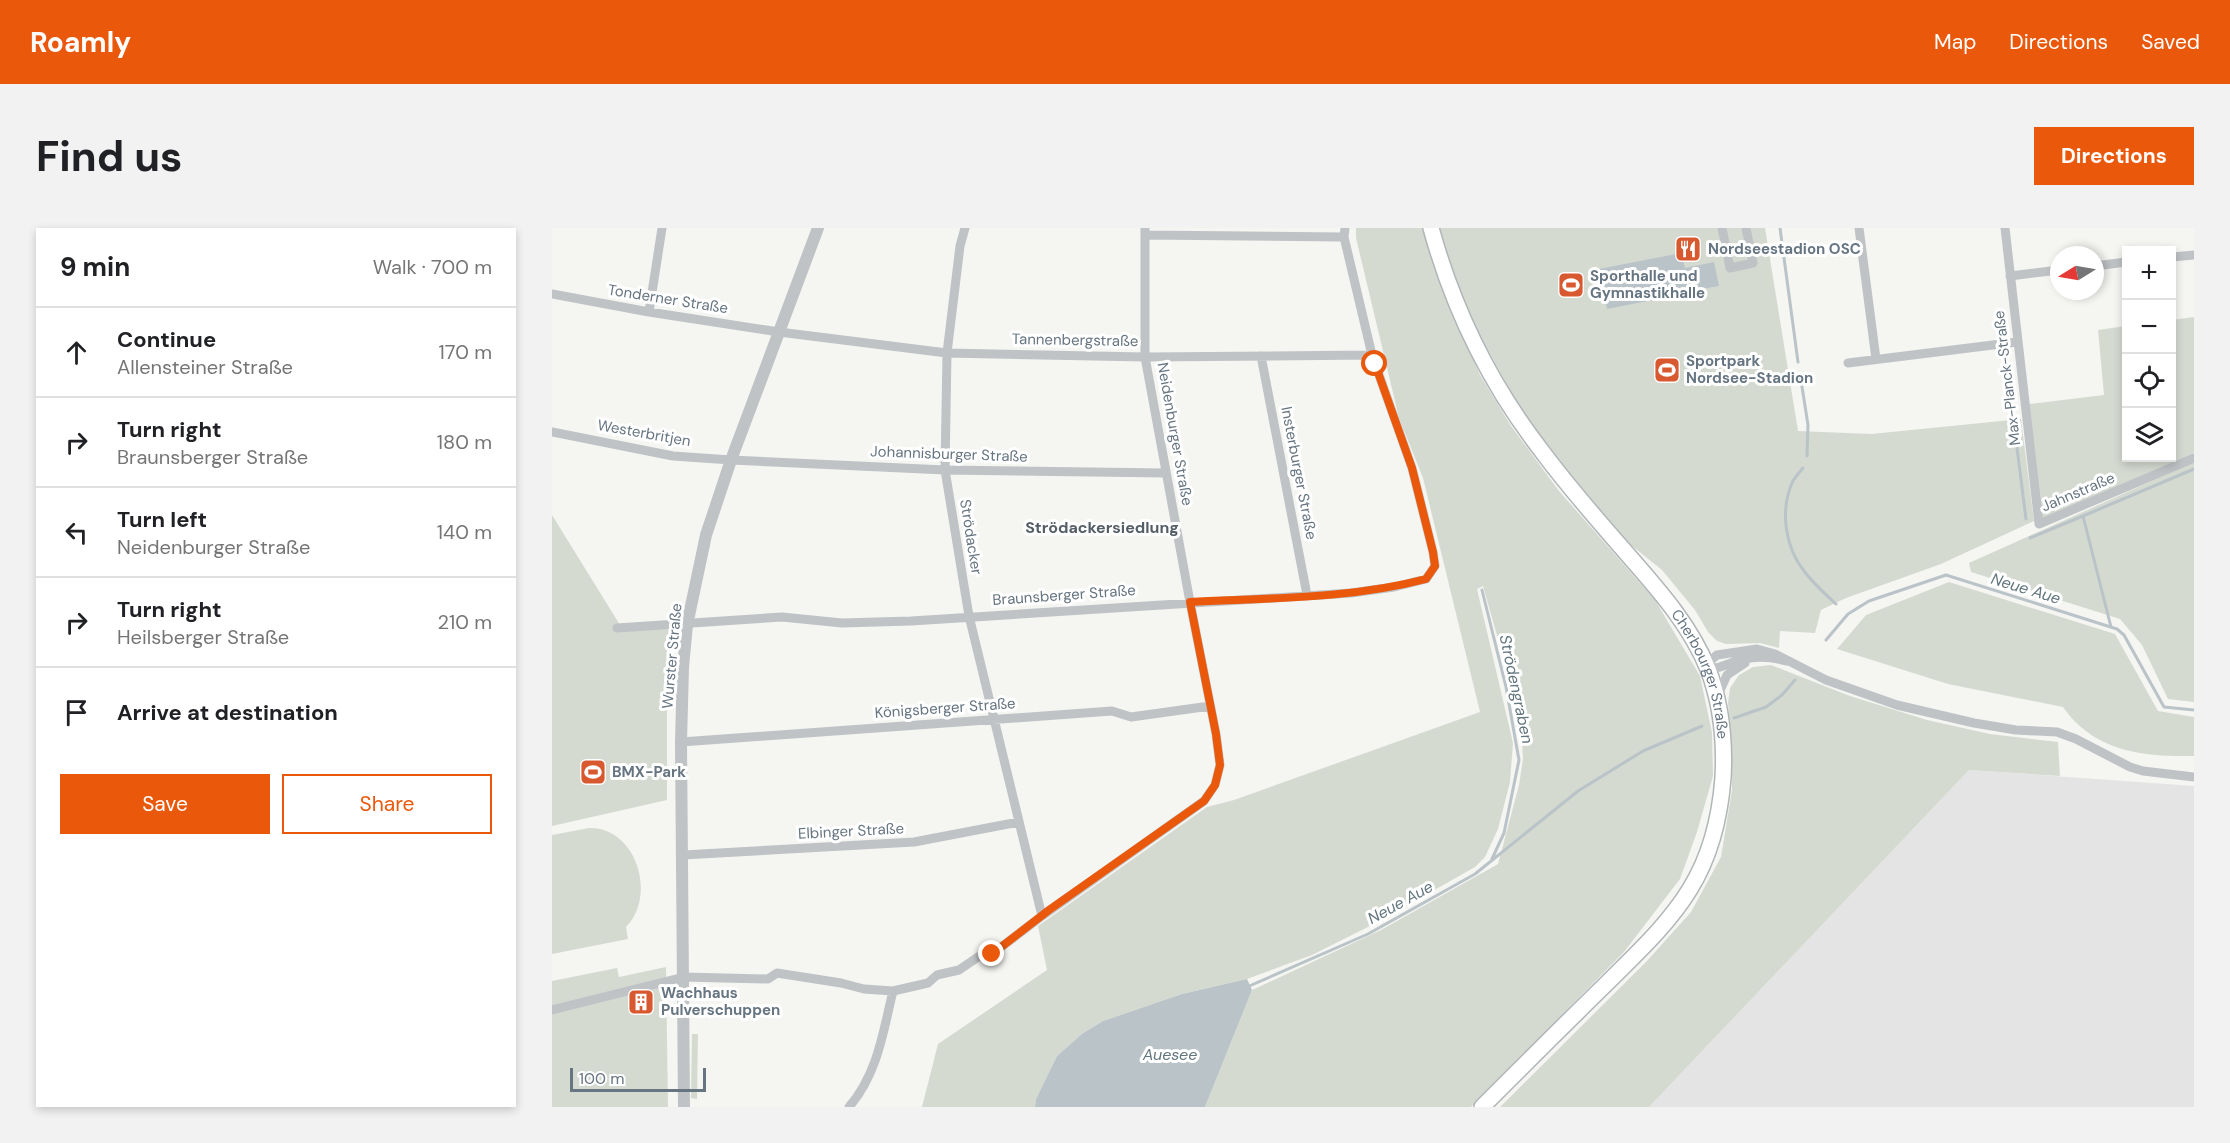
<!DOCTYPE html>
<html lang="en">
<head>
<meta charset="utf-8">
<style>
	body { margin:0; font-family:"DM Sans",sans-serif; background:#f2f2f2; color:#202124 }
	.controls { position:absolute; right:18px; top:18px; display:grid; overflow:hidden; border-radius:0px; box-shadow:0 3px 9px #0003 }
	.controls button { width:54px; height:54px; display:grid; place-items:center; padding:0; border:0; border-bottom:2px solid #e0e0e0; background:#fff; color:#202124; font:30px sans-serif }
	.compass { position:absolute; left:1498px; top:18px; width:54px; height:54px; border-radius:50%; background:#fff; box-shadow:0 3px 9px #0003; rotate:259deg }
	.scale { position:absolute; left:18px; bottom:15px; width:136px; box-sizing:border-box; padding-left:6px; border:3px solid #667581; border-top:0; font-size:16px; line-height:21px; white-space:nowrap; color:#667581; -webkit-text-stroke:4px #fff; paint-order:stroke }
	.stop { position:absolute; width:18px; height:18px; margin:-14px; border:4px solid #ea580c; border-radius:50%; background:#fff }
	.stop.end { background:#ea580c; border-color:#fff; box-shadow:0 2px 6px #0008 }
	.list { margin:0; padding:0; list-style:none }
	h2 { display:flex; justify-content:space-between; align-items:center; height:78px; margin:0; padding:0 24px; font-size:26px }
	h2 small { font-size:20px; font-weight:400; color:#757577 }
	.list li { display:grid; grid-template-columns:39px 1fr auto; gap:18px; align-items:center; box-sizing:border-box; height:90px; padding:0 24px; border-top:2px solid #e0e0e0 }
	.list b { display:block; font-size:22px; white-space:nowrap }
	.list p { margin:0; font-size:20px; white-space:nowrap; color:#757577 }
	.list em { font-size:20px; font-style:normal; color:#757577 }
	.actions { display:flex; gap:12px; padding:18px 24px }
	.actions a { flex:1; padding:14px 0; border:2px solid #ea580c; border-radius:0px; text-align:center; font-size:21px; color:#ea580c }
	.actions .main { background:#ea580c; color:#fff }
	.icon { flex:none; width:33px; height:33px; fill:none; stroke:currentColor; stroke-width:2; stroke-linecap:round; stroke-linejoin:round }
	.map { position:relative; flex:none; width:1642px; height:879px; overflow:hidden; border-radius:0px }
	header { display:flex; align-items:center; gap:36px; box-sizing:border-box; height:84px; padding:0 30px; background:#ea580c; color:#fff }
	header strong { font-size:28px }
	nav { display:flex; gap:33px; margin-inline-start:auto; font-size:21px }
	.intro { display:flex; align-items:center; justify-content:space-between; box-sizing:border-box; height:144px; padding:0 36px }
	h1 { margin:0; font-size:42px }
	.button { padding:15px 27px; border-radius:0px; background:#ea580c; color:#fff; font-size:21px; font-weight:700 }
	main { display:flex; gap:36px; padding:0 36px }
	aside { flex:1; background:#fff; border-radius:0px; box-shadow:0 3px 9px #0003 }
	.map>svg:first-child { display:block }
	.built { fill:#e3e4e3 }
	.green { fill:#d5dad1 }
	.water { fill:#b9c3c8 }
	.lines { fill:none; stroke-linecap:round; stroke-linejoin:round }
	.stream { stroke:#b9c3c8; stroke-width:3 }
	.primary-casing { stroke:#b0b5b8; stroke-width:18 }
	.minor { stroke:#bfc3c6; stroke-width:9 }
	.tertiary { stroke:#bfc3c6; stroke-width:12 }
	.primary { stroke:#fff; stroke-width:15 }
	.route { stroke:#ea580c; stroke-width:8 }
	.labels { text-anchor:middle; stroke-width:6; stroke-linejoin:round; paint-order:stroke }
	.poi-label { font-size:15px; font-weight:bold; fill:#667581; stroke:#fff; text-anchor:start }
	.street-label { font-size:15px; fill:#667581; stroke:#fff }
	.neighbourhood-label { font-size:16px; font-weight:bold; fill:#545e67; stroke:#fff }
	.water-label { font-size:16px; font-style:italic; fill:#62767e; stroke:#fff }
</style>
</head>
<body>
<header>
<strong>Roamly</strong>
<nav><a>Map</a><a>Directions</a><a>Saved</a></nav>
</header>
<div class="intro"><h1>Find us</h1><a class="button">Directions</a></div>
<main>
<aside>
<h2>9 min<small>Walk · 700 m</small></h2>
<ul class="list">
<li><svg class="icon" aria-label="ahead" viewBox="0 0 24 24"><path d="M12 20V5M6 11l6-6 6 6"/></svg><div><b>Continue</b><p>Allensteiner Straße</p></div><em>170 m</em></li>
<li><svg class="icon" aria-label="right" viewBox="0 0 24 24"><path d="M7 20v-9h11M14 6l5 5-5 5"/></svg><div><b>Turn right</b><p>Braunsberger Straße</p></div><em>180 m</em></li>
<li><svg class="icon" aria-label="left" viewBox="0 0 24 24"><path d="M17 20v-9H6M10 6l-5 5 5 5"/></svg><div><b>Turn left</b><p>Neidenburger Straße</p></div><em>140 m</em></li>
<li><svg class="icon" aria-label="right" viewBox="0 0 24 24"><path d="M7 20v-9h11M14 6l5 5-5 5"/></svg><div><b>Turn right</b><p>Heilsberger Straße</p></div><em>210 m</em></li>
<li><svg class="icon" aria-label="arrive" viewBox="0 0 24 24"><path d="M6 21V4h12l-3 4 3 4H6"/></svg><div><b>Arrive at destination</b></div></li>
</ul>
<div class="actions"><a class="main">Save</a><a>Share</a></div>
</aside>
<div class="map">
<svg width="1642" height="879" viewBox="0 0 1642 879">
	<rect width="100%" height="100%" fill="#f5f5f2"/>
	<!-- built -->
	<path class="built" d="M1417 542 1642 558V879H1097Z"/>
	<!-- green -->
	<path class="green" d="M804 0H870L888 53 928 147 959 198 1007 263 1103 372 1148 448 1160 505 1161 548 1145 604 1128 651 1072 724 919 879H653L700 762 829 702 946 636 967 557 971 531 970 514 959 457 931 358 925 361 961 515 958 554 946 601 933 629 923 639 826 694 760 727 695 751 630 766 551 793 531 805 505 828 484 871 483 879H370L386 816 495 742 486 698 655 579 682 572 928 484 871 250 847 190 804 10Z
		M886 0H1213L1246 203 1319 206 1469 191 1482 293 1389 336 1294 370 1269 382 1263 405 1228 403 1227 420 1208 415 1174 416 1165 413 1156 404 1143 382 1110 342 1074 313 999 226 974 191 926 104 906 59Z
		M1642 89V225L1490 291 1477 176 1552 167 1546 102 1574 98V230H1620V92Z
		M1642 234V474L1616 471 1590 417 1568 391 1419 344 1417 335Z
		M0 287 68 397 121 394 115 460V572L0 598Z
		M1397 354 1563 406 1606 483 1642 489V528C1592 529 1542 524 1511 479L1396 456 1285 421 1314 387Z
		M1219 437 1298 468 1375 492 1438 506 1506 514 1508 548 1417 542 1097 879H948L1094 734 1139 684 1169 629 1180 562V519L1176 475 1178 460 1187 447 1201 439Z
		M37 600C85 599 105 668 74 699L76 711 0 726V607Z
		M114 739 116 879H0V753L65 740 67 749Z
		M140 806H146L145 871 139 870Z"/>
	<!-- water -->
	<path class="water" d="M1129 25 1133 40 1162 34 1167 58 1143 62 1142 58H1136L1137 65 1055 81 1047 41Z
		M695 751 700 762 653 879H483L484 871 505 828 531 805 551 793 630 766Z"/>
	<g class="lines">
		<!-- stream -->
		<path class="stream" d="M1228 0 1246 134
			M1248 146 1256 197 1255 228
			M1461 195 1463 210
			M1465 220 1474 291
			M1251 240C1247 245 1242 250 1240 255 1228 283 1233 319 1252 343 1261 355 1273 366 1284 376
			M1531 288 1642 241
			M1478 310 1531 288 1559 399
			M930 362 954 459 967 532 952 605 940 631
			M1274 412 1296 386 1317 373 1394 347 1565 401 1572 407 1612 479 1642 482
			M1182 490 1214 479 1230 467 1243 452
			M695 759 816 706 923 646 1026 563 1091 523 1150 498"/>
		<defs>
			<g id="primary">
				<path id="s1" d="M879 0C901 80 938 156 989 222 1014 256 1042 288 1070 320 1102 357 1137 394 1156 441 1169 475 1173 514 1171 550 1168 589 1159 627 1138 661 1116 697 1084 726 1054 756 1012 797 971 838 930 879"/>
			</g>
		</defs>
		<!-- primary casing -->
		<use href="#primary" class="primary-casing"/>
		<!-- minor -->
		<path class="minor" d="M413 0 408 18 395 125 393 242 417 388 490 688
			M1170 0 1178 40 1201 35 1194 0
			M1307 0 1324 131
			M1453 0 1487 296 1642 230
			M593 7 792 9
			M1620 29 1642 27
			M1543 38 1574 34
			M1458 48 1507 42
			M0 66 97 84 227 104 395 125 593 129 820 127
			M97 84 110 0
			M709 128 755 367
			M1296 135 1465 114
			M0 204 121 228 179 232 393 242 614 245
			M65 400 230 389 290 395 359 393 799 365 842 359 874 351 883 338 881 324 860 240 820 127 792 9 793 0
			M1234 433C1220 429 1206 428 1192 431 1179 433 1167 443 1155 439L1159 432 1165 427 1205 421 1223 426 1274 452 1345 477 1422 495 1464 502 1505 504 1524 511 1578 539 1591 543 1642 549
			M1166 467 1175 447 1193 435
			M129 514 560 483 579 489 658 478
			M131 627 362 614 467 594
			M0 782 132 749 216 751 225 745 289 755 312 761 341 763 376 755 385 747 407 742 426 729 440 726 490 688 652 573 663 557 668 537 664 506 638 374 593 129V0
			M297 879C326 845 331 804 341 763"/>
		<!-- tertiary -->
		<path class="tertiary" d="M132 879 129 514 131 439 135 397 154 307 179 232 266 0"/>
		<!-- primary -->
		<use href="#primary" class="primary"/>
	</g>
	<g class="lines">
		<!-- route -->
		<path class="route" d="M440 726 497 682 652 573 663 557 668 537 664 506 638 374C716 370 798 371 874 351L883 338 881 324 860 240 823 136"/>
	</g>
	<!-- icons -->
	<defs>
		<symbol id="restaurant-square" viewBox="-11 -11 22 22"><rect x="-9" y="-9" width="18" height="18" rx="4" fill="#d85930" stroke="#fff"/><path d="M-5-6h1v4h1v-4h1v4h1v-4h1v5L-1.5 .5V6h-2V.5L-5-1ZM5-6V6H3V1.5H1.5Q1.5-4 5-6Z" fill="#fff"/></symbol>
		<symbol id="stadium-square" viewBox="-11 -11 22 22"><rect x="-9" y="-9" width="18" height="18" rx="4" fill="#d85930" stroke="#fff"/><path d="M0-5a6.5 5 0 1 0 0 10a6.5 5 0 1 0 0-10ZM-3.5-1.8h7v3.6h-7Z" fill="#fff"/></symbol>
		<symbol id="building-square" viewBox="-11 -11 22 22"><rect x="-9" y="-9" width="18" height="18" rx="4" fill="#d85930" stroke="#fff"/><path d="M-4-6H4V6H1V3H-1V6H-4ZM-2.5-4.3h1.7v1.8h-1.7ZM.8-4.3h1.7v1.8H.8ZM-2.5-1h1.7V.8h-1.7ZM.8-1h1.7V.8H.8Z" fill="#fff"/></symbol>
	</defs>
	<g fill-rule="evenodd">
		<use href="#restaurant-square" x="1121" y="6" width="30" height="30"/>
		<use href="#stadium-square" x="1004" y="42" width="30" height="30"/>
		<use href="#stadium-square" x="1100" y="127" width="30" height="30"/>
		<use href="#stadium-square" x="26" y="529" width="30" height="30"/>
		<use href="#building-square" x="74" y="759" width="30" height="30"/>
	</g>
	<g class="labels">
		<!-- poi labels -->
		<g class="poi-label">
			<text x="1156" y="26">Nordseestadion OSC</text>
			<text x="1038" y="53">Sporthalle und<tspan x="1038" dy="17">Gymnastikhalle</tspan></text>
			<text x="1134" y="138">Sportpark<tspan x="1134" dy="17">Nordsee-Stadion</tspan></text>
			<text x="60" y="549">BMX-Park</text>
			<text x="109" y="770">Wachhaus<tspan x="109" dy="17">Pulverschuppen</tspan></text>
		</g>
		<!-- street labels -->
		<g class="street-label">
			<text transform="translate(116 71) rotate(9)" y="5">Tonderner Straße</text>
			<text transform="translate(523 112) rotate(1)" y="5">Tannenbergstraße</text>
			<text transform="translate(1455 150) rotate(-97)" y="5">Max-Planck-Straße</text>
			<text transform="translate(92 205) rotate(10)" y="5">Westerbritjen</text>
			<text transform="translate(623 206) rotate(80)" y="5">Neidenburger Straße</text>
			<text transform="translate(397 226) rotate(2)" y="5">Johannisburger Straße</text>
			<text transform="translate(747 245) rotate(79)" y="5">Insterburger Straße</text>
			<text transform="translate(1526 264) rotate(-23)" y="5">Jahnstraße</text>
			<text transform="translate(419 309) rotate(81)" y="5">Strödacker</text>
			<text transform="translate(512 367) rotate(-4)" y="5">Braunsberger Straße</text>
			<text transform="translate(120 428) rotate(-85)" y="5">Wurster Straße</text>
			<text dy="5" stroke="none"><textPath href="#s1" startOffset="528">Cherbourger Straße</textPath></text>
			<text transform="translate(393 480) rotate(-4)" y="5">Königsberger Straße</text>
			<text transform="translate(299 603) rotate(-3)" y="5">Elbinger Straße</text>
		</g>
		<!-- neighbourhood labels -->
		<g class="neighbourhood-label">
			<text x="550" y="305">Strödackersiedlung</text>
		</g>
		<!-- water labels -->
		<g class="water-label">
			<text transform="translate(1474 360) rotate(17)" y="6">Neue Aue</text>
			<text transform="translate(965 461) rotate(78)" y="6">Strödengraben</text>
			<text transform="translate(848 674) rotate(-29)" y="6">Neue Aue</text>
			<text x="618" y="832">Auesee</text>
		</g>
	</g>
</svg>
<div class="controls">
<button>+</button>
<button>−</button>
<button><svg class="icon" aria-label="locate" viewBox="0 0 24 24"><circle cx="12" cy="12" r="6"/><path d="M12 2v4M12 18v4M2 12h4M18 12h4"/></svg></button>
<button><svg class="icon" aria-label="layers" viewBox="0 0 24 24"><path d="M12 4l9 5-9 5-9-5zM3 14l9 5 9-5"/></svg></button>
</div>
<svg class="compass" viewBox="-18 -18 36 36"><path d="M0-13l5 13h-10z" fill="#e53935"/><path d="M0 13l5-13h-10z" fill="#757577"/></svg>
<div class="scale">100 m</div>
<div class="stop" style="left:823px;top:136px"></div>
<div class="stop end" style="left:440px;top:726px"></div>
</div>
</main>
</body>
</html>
